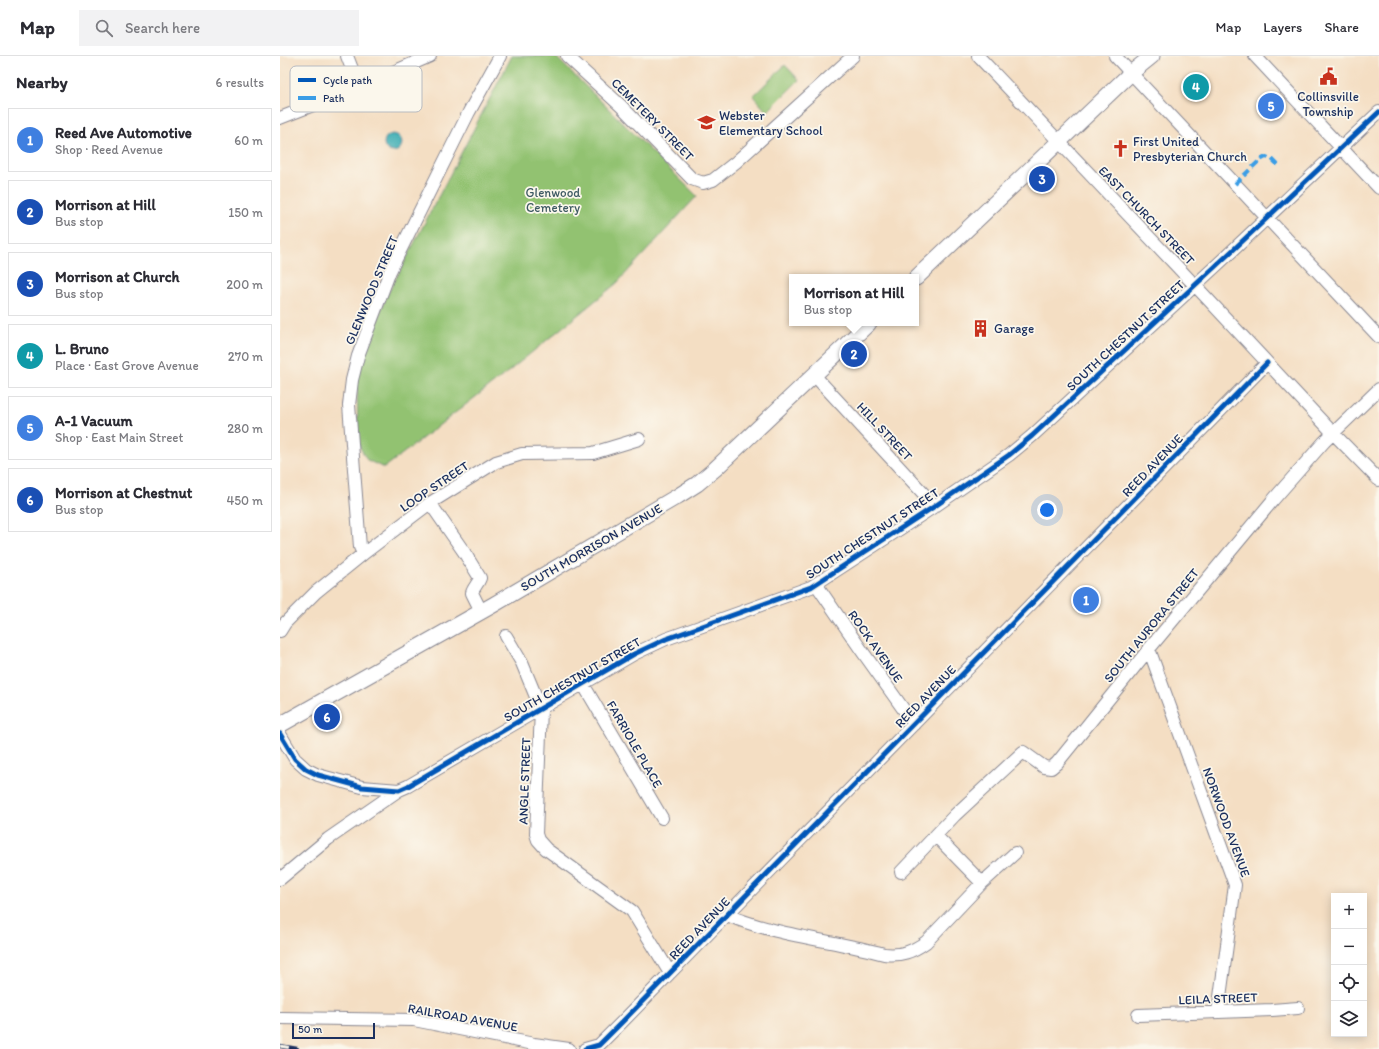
<!DOCTYPE html>
<html lang="en">
<head>
<meta charset="utf-8">
<style>
	body { margin:0; font-family:Itim,sans-serif; background:#f2f2f3; color:#2b2b33 }
	.controls { position:absolute; right:12px; bottom:12px; display:grid; overflow:hidden; border-radius:0px; box-shadow:0 2px 10px #0003 }
	.controls button { width:36px; height:36px; display:grid; place-items:center; padding:0; border:0; border-bottom:1px solid #e1e1e2; background:#fff; color:#2b2b33; font:20px sans-serif }
	.scale { position:absolute; left:12px; bottom:10px; width:83px; box-sizing:border-box; padding-left:4px; border:2px solid #1b2f5e; border-top:0; font-size:11px; line-height:14px; white-space:nowrap; color:#1b2f5e; -webkit-text-stroke:3px #fbf7ec; paint-order:stroke }
	.you { position:absolute; left:767px; top:454px; width:14px; height:14px; margin:-10px; border:3px solid #fff; border-radius:50%; background:#1a73e8; box-shadow:0 0 0 6px #1a73e833 }
	.badge { display:grid; place-items:center; width:26px; height:26px; border-radius:50%; background:#d93025; color:#fff; font-size:13px; font-weight:700 }
	.pin { position:absolute; translate:-50% -50%; border:2px solid #fff; box-shadow:0 1px 4px #0006 }
	.popup { position:absolute; left:509px; top:218px; width:130px; height:52px; box-sizing:border-box; display:grid; place-content:center; border-radius:0px; background:#fff; filter:drop-shadow(0 1px 3px #0005); font-size:13px; white-space:nowrap; color:#7c7c81 }
	.popup b { font-size:15px; color:#2b2b33 }
	.popup::after { content:''; position:absolute; left:50%; top:100%; margin-left:-8px; border:8px solid transparent; border-top-color:#fff }
	.list { margin:0; padding:0; list-style:none }
	h2 { display:flex; justify-content:space-between; align-items:center; height:52px; margin:0; padding:0 16px; font-size:17px }
	h2 small { font-size:13px; font-weight:400; color:#7c7c81 }
	.list li { display:grid; grid-template-columns:26px 1fr auto; gap:12px; align-items:center; box-sizing:border-box; height:64px; margin:0 8px 8px; padding:0 8px; border:1px solid #e1e1e2; border-radius:0px }
	.list b { display:block; font-size:15px; white-space:nowrap }
	.list p { margin:0; font-size:13px; white-space:nowrap; color:#7c7c81 }
	.list em { font-size:13px; font-style:normal; color:#7c7c81 }
	.icon { flex:none; width:22px; height:22px; fill:none; stroke:currentColor; stroke-width:2; stroke-linecap:round; stroke-linejoin:round }
	.map { position:relative; flex:none; width:1099px; height:993px; overflow:hidden }
	header { display:flex; align-items:center; gap:24px; box-sizing:border-box; height:56px; padding:0 20px; background:#fff; border-bottom:1px solid #e1e1e2 }
	header strong { font-size:19px }
	nav { display:flex; gap:22px; margin-inline-start:auto; font-size:14px }
	.search { width:280px; height:36px; background:#f2f2f3; display:flex; align-items:center; gap:10px; box-sizing:border-box; padding:0 14px; border-radius:0px; color:#7c7c81; font-size:15px }
	main { display:flex }
	aside { flex:1; background:#fff }
	.map>svg:first-child { display:block }
	.green { fill:#92c271; stroke:#567868 }
	.water { fill:#3cadb4; stroke:#2c6e89 }
	.lines { fill:none; stroke-linecap:round; stroke-linejoin:round }
	.minor-casing { stroke:#888690; stroke-width:14 }
	.major-casing { stroke:#888690; stroke-width:17 }
	.minor { stroke:#fff; stroke-width:12 }
	.major { stroke:#fff; stroke-width:15 }
	.rail-casing { stroke:#1b2f5e; stroke-width:4.5 }
	.rail { stroke:#fbf7ec; stroke-width:3; stroke-dasharray:9; stroke-linecap:butt }
	.quiet { stroke:#3b9de6; stroke-width:4; stroke-dasharray:8 4; stroke-linecap:butt }
	.cycleway-casing { stroke:#fbf7ec; stroke-width:8 }
	.cycleway { stroke:#0057b8; stroke-width:5 }
	.labels { text-anchor:middle; stroke-width:3.5; stroke-linejoin:round; paint-order:stroke }
	.poi-label { font-size:13px; fill:#1b2f5e; stroke:#fbf7ec; text-anchor:start }
	.street-label { font-size:13px; fill:#1b2f5e; stroke:#fbf7ec }
	.park-label { font-size:13px; fill:#3f5b64; stroke:#fbf7ec }
	.key { fill:#fbf7ec; stroke:#b8bbc1; stroke-width:1 }
	.key-label { font-size:11px; fill:#1b2f5e }
</style>
</head>
<body>
<header>
<strong>Map</strong>
<div class="search"><svg class="icon" aria-label="search" viewBox="0 0 24 24"><circle cx="10" cy="10" r="6"/><path d="M15 15l6 6"/></svg>Search here</div>
<nav><a>Map</a><a>Layers</a><a>Share</a></nav>
</header>
<main>
<aside>
<h2>Nearby<small>6 results</small></h2>
<ul class="list">
<li><span class="badge" style="background:#3f7fe0">1</span><div><b>Reed Ave Automotive</b><p>Shop · Reed Avenue</p></div><em>60 m</em></li>
<li><span class="badge" style="background:#1a4fb4">2</span><div><b>Morrison at Hill</b><p>Bus stop</p></div><em>150 m</em></li>
<li><span class="badge" style="background:#1a4fb4">3</span><div><b>Morrison at Church</b><p>Bus stop</p></div><em>200 m</em></li>
<li><span class="badge" style="background:#0f9aa8">4</span><div><b>L. Bruno</b><p>Place · East Grove Avenue</p></div><em>270 m</em></li>
<li><span class="badge" style="background:#3f7fe0">5</span><div><b>A-1 Vacuum</b><p>Shop · East Main Street</p></div><em>280 m</em></li>
<li><span class="badge" style="background:#1a4fb4">6</span><div><b>Morrison at Chestnut</b><p>Bus stop</p></div><em>450 m</em></li>
</ul>
</aside>
<div class="map">
<svg width="1099" height="993" viewBox="0 0 1099 993">
	<rect width="100%" height="100%" fill="#fbf7ec"/>
	<filter id="ink" filterUnits="userSpaceOnUse"><feTurbulence type="fractalNoise" baseFrequency=".025" numOctaves="2"/><feDisplacementMap in="SourceGraphic" scale="8" xChannelSelector="R" yChannelSelector="G"/><feConvolveMatrix kernelMatrix="1 2 1 2 8 2 1 2 1" color-interpolation-filters="sRGB"/></filter>
	<filter id="wash" filterUnits="userSpaceOnUse"><feTurbulence type="fractalNoise" baseFrequency=".012" numOctaves="4" result="noise"/><feDisplacementMap in="SourceGraphic" scale="16" xChannelSelector="R" yChannelSelector="G"/><feGaussianBlur stdDeviation="0.9" result="paint"/><feColorMatrix in="noise" values="0 0 0 0 0 0 0 0 0 0 0 0 0 0 0 0 0 1.4 0 .05"/><feComposite in="paint" operator="in"/></filter>
	<g filter="url(#wash)">
		<rect width="100%" height="100%" fill="#f4dec3"/>
		<!-- green -->
		<path class="green" d="M232 0H275L417 140 337 227 229 315 104 412 87 404 78 388 77 318 106 241Z
			M505 9 519 24 487 56 473 40Z"/>
		<!-- water -->
		<path class="water" d="M104 87a9 9 0 1 1 18 0a9 9 0 1 1-18 0Z"/>
	</g>
	<g filter="url(#ink)">
		<g class="lines">
			<defs>
				<path id="minor" d="M67 0 79 31
					M287 0 341 50 412 123 423 127 433 124 456 106 573 0
					M698 0 924 239 1053 377 1099 424
					M835 0 1099 281
					M975 0 1099 132
					M0 62 79 31 150 0
					M534 319 655 450
					M150 447 184 496 200 522C198 528 193 532 192 537L201 555
					M83 498 80 491 69 349 72 324 78 300 110 215 189 56 220 0
					M536 528 582 595 634 668
					M0 575 5 567 36 536 83 498 150 447 216 406 242 398 313 397 359 383
					M226 580 242 607 261 653 256 778 258 784 266 793 352 855 390 917
					M869 593 955 829 938 956
					M303 628 382 762
					M0 678 15 703 26 713 38 719 82 731 119 734 128 730 354 598 386 583 531 531 655 450 729 399 752 380 952 195 1099 56
					M656 780 702 827
					M621 816 675 759 743 696 764 711 771 712 777 707 869 593 993 444 1044 386 1099 333
					M0 823 48 783 119 734
					M447 859C497 880 552 884 604 898 621 900 632 896 646 886L702 827 735 797
					M858 959 992 954 1018 952
					M0 962 134 964 254 988 289 993
					M305 993 319 989 344 964 987 307"/>
				<path id="major" d="M636 222 851 17 872 0
					M0 669 213 549 398 440 417 428 435 413 589 267"/>
			</defs>
			<!-- minor casing -->
			<use href="#minor" class="minor-casing"/>
			<!-- major casing -->
			<use href="#major" class="major-casing"/>
			<!-- minor -->
			<use href="#minor" class="minor"/>
			<!-- major -->
			<use href="#major" class="major"/>
			<defs>
				<path id="rail" d="M0 990 17 993"/>
			</defs>
			<!-- rail casing -->
			<use href="#rail" class="rail-casing"/>
			<!-- rail -->
			<use href="#rail" class="rail"/>
			<!-- quiet -->
			<path class="quiet" d="M955 128 980 104 986 101 992 103 998 109"/>
			<defs>
				<path id="cycleway" d="M0 678 15 703 26 713 38 719 82 731 119 734 128 730 354 598 386 583 531 531 655 450 729 399 752 380 952 195 1099 56
					M305 993 319 989 344 964 987 307"/>
			</defs>
			<!-- cycleway casing -->
			<use href="#cycleway" class="cycleway-casing"/>
			<!-- cycleway -->
			<use href="#cycleway" class="cycleway"/>
		</g>
	</g>
	<!-- icons -->
	<defs>
		<symbol id="civic-bare" viewBox="-9 -9 18 18"><path d="M-.6-6.5H3V-4.5H.6V-3L4-1V1h2V6H-6V1h2V-1L-.6-3ZM-1.2 2.5V6h2.4V2.5Z" fill="#c8321e" stroke="#fbf7ec" stroke-width="2.5" paint-order="stroke"/></symbol>
		<symbol id="school-bare" viewBox="-9 -9 18 18"><path d="M0-5L7-2L0 1L-7-2ZM-4 1L0 2.5L4 1V4Q0 6-4 4Z" fill="#c8321e" stroke="#fbf7ec" stroke-width="2.5" paint-order="stroke"/></symbol>
		<symbol id="church-bare" viewBox="-9 -9 18 18"><path d="M-1.2-6h2.4v3.5h3.3v2.4h-3.3V6h-2.4V-.1h-3.3v-2.4h3.3Z" fill="#c8321e" stroke="#fbf7ec" stroke-width="2.5" paint-order="stroke"/></symbol>
		<symbol id="building-bare" viewBox="-9 -9 18 18"><path d="M-4-6H4V6H1V3H-1V6H-4ZM-2.5-4.3h1.7v1.8h-1.7ZM.8-4.3h1.7v1.8H.8ZM-2.5-1h1.7V.8h-1.7ZM.8-1h1.7V.8H.8Z" fill="#c8321e" stroke="#fbf7ec" stroke-width="2.5" paint-order="stroke"/></symbol>
	</defs>
	<g fill-rule="evenodd">
		<use href="#civic-bare" x="1036" y="8" width="25" height="25"/>
		<use href="#school-bare" x="414" y="54" width="25" height="25"/>
		<use href="#church-bare" x="828" y="80" width="25" height="25"/>
		<use href="#building-bare" x="688" y="260" width="25" height="25"/>
	</g>
	<g class="labels">
		<!-- poi labels -->
		<g class="poi-label">
			<text x="1048" y="45" text-anchor="middle">Collinsville<tspan x="1048" dy="15">Township</tspan></text>
			<text x="439" y="64">Webster<tspan x="439" dy="15">Elementary School</tspan></text>
			<text x="853" y="90">First United<tspan x="853" dy="15">Presbyterian Church</tspan></text>
			<text x="714" y="277">Garage</text>
		</g>
		<!-- street labels -->
		<g class="street-label">
			<text transform="translate(373 63) rotate(45)" y="5">CEMETERY STREET</text>
			<text transform="translate(867 159) rotate(46)" y="5">EAST CHURCH STREET</text>
			<text transform="translate(91 234) rotate(-67)" y="5">GLENWOOD STREET</text>
			<text transform="translate(845 279) rotate(-43)" y="5">SOUTH CHESTNUT STREET</text>
			<text transform="translate(605 375) rotate(47)" y="5">HILL STREET</text>
			<text transform="translate(872 409) rotate(-46)" y="5">REED AVENUE</text>
			<text transform="translate(154 430) rotate(-34)" y="5">LOOP STREET</text>
			<text transform="translate(592 477) rotate(-33)" y="5">SOUTH CHESTNUT STREET</text>
			<text transform="translate(311 491) rotate(-30)" y="5">SOUTH MORRISON AVENUE</text>
			<text transform="translate(871 569) rotate(-51)" y="5">SOUTH AURORA STREET</text>
			<text transform="translate(596 590) rotate(55)" y="5">ROCK AVENUE</text>
			<text transform="translate(292 623) rotate(-30)" y="5">SOUTH CHESTNUT STREET</text>
			<text transform="translate(645 640) rotate(-46)" y="5">REED AVENUE</text>
			<text transform="translate(355 688) rotate(60)" y="5">FARRIOLE PLACE</text>
			<text transform="translate(244 725) rotate(-88)" y="5">ANGLE STREET</text>
			<text transform="translate(947 766) rotate(70)" y="5">NORWOOD AVENUE</text>
			<text transform="translate(419 872) rotate(-46)" y="5">REED AVENUE</text>
			<text transform="translate(938 942) rotate(-2)" y="5">LEILA STREET</text>
			<text transform="translate(183 961) rotate(10)" y="5">RAILROAD AVENUE</text>
		</g>
		<!-- park labels -->
		<g class="park-label">
			<text x="273" y="141">Glenwood<tspan x="273" dy="15">Cemetery</tspan></text>
		</g>
	</g>
	<!-- legend -->
	<rect x="10" y="10" width="132" height="46" rx="6" class="key"/>
	<rect x="18" y="22" width="18" height="4" fill="#0057b8"/>
	<rect x="18" y="40" width="18" height="4" fill="#3b9de6"/>
	<g class="key-label">
		<text x="43" y="28">Cycle path</text>
		<text x="43" y="46">Path</text>
	</g>
</svg>
<div class="controls">
<button>+</button>
<button>−</button>
<button><svg class="icon" aria-label="locate" viewBox="0 0 24 24"><circle cx="12" cy="12" r="6"/><path d="M12 2v4M12 18v4M2 12h4M18 12h4"/></svg></button>
<button><svg class="icon" aria-label="layers" viewBox="0 0 24 24"><path d="M12 4l9 5-9 5-9-5zM3 14l9 5 9-5"/></svg></button>
</div>
<div class="scale">50 m</div>
<div class="you"></div>
<div class="pin badge" style="left:806px;top:544px;background:#3f7fe0">1</div>
<div class="pin badge" style="left:574px;top:298px;background:#1a4fb4">2</div>
<div class="popup"><b>Morrison at Hill</b>Bus stop</div>
<div class="pin badge" style="left:762px;top:123px;background:#1a4fb4">3</div>
<div class="pin badge" style="left:916px;top:31px;background:#0f9aa8">4</div>
<div class="pin badge" style="left:991px;top:50px;background:#3f7fe0">5</div>
<div class="pin badge" style="left:47px;top:661px;background:#1a4fb4">6</div>
</div>
</main>
</body>
</html>
